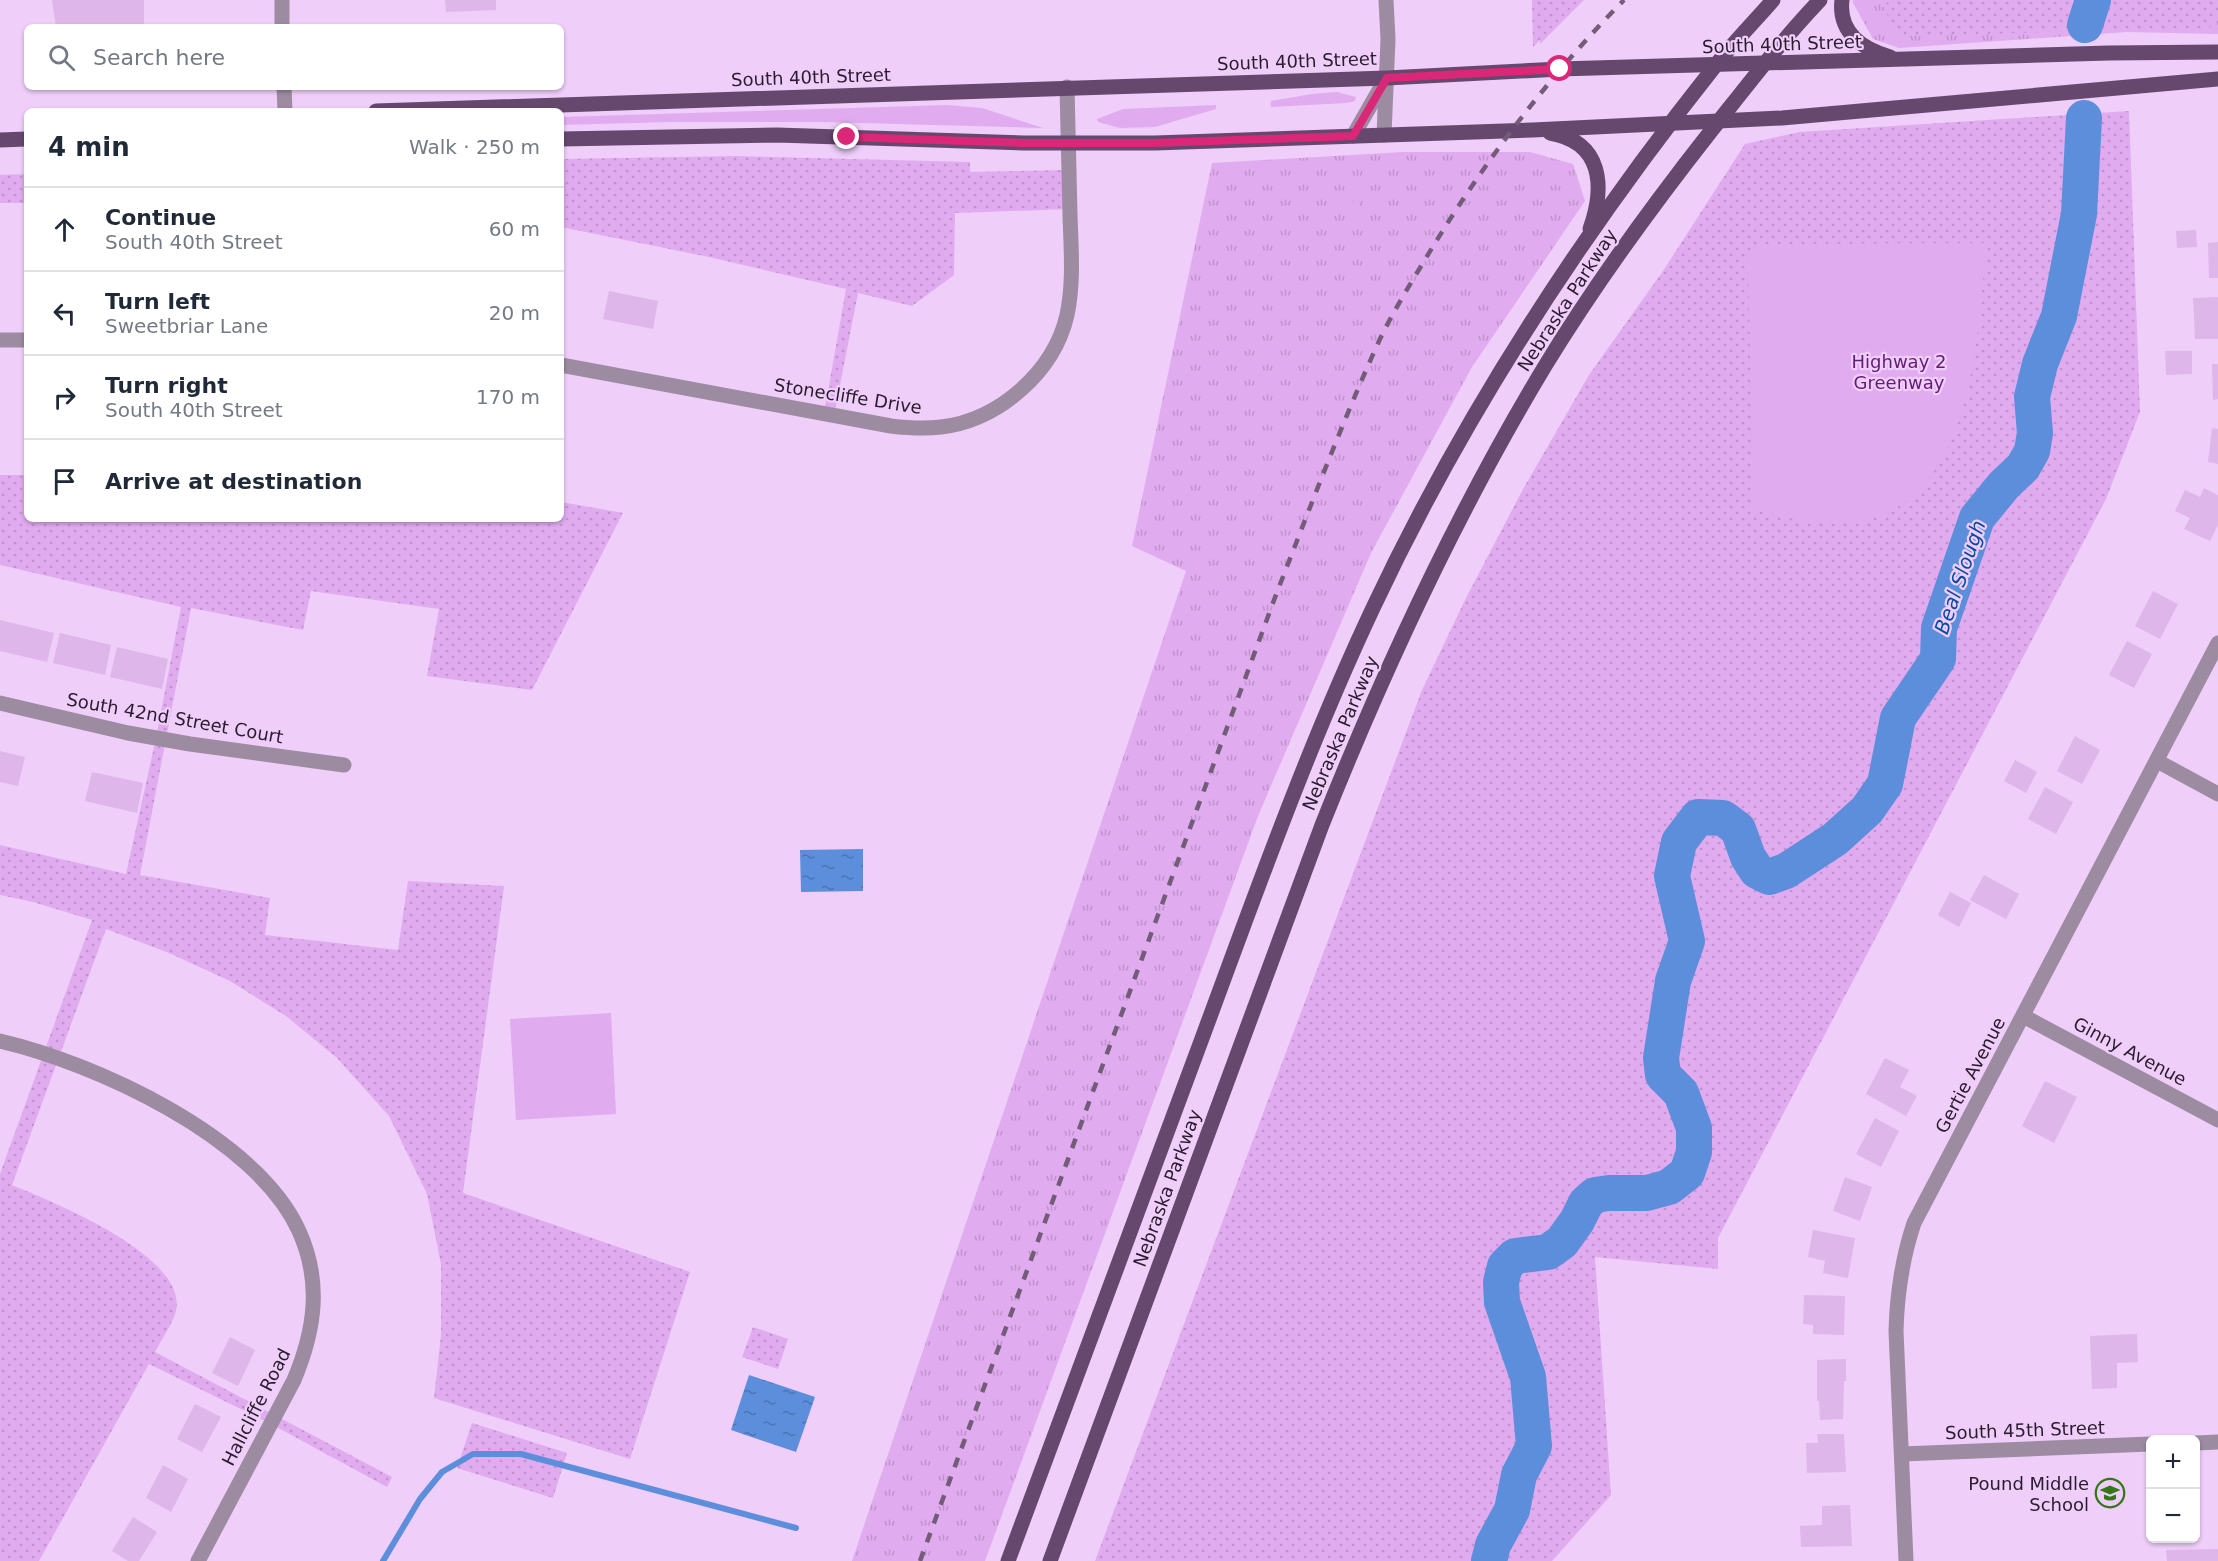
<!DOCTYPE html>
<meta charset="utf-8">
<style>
:root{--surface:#fff;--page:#f2f2f3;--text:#1f2937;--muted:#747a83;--line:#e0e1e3}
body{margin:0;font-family:"DejaVu Sans",sans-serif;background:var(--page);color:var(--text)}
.controls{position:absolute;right:18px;bottom:18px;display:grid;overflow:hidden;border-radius:9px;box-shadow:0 2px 4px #0004}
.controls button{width:54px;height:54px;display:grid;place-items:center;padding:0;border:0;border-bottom:2px solid var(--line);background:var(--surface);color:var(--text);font:30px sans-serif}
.stop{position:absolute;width:18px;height:18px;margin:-14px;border:4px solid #db2777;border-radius:50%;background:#fff}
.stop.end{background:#db2777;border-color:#fff;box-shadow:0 2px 6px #0008}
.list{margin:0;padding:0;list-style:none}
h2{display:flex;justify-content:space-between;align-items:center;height:78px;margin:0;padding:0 24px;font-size:26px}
h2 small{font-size:20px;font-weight:400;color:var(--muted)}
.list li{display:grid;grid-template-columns:39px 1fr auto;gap:18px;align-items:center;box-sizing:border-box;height:84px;padding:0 24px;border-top:2px solid var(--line)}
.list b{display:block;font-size:22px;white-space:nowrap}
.list p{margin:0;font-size:20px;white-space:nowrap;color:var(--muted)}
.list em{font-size:20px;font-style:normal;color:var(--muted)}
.icon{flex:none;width:33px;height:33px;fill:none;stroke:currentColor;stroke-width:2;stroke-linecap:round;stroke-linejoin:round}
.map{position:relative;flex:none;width:2218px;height:1561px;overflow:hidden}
.search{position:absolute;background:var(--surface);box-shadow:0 2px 4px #0004;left:24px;top:24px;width:540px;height:66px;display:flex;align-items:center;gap:15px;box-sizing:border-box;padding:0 21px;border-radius:9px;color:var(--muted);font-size:22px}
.panel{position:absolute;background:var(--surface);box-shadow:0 2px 4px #0004;left:24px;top:108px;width:540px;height:414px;border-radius:9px}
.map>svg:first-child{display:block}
.grass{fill:url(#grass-tufts)}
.park{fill:url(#park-dots)}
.garden{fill:#e0abef}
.water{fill:url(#water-ripples)}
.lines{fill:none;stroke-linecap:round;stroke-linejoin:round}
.stream{stroke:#5c8edb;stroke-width:6}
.river{stroke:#5c8edb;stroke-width:36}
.building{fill:#deb6ea}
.minor{stroke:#9c8ba1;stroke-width:15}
.major{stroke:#66486e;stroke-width:15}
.rail{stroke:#725c78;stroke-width:4.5;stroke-dasharray:10 10;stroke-linecap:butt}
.route{stroke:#db2777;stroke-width:8}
.labels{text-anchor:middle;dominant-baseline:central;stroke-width:4.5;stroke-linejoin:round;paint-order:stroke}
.street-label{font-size:18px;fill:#2b1b2f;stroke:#efcef9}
.park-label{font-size:18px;fill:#651a78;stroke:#efcef9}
.poi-label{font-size:18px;fill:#2b1b2f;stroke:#efcef9;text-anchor:end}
.water-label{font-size:20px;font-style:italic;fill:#074ba5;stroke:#efcef9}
</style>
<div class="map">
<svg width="2218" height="1561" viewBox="0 0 2218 1561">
<defs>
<pattern id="grass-tufts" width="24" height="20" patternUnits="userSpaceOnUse" patternTransform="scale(1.5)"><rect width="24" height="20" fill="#e0abef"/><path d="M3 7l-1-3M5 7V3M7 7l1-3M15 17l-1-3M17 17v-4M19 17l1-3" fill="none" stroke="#c093cd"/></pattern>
<pattern id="park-dots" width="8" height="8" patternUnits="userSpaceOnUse" patternTransform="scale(1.5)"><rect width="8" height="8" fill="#e0abef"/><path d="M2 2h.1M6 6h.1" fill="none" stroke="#c093cd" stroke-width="1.8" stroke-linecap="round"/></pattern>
<pattern id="water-ripples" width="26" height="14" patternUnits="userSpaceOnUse" patternTransform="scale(1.5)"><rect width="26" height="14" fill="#5c8edb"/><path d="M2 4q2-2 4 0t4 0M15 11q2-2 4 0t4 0" fill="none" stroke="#4c73b2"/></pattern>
</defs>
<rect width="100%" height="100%" fill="#efcef9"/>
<!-- grass -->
<g class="grass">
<polygon points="1539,0 1584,0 1540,44"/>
<polygon points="1854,0 2218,0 2218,34 2127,32 1899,48 1873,39 1852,1"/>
<polygon points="1403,152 1530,152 1573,164 1585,201 1472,367 1371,553 1258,816 985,1561 852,1561 1186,571 1132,546 1212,163"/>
</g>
<!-- park -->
<g class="park">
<polygon points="1532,0 1579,0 1533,47"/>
<polygon points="1890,0 2218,0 2218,12 2210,28 1898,36 1883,6"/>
<polygon points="2129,111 2140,412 2106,499 1718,1238 1718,1269 1595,1257 1611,1495 1552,1561 1095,1561 1422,690 1466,598 1522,491 1589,375 1663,271 1745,144 1800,132"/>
<polygon points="737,156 970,162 970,172 1069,170 1070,209 955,213 954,275 912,306 858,293 834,416 824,414 846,289 709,257 561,227 561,159"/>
<polygon points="27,174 27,203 0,203 0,175"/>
<path d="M0,475H27V519H561V502L623,513L532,690L427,676L439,609L311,591L303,630L191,608L140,875L270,898L265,935L398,950L408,881L504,886L463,1193L690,1272L630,1459L434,1398L441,1335V1264L427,1194L389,1116L337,1058L286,1016L230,981L169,953L106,929L12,1185C53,1202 188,1256 176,1311C173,1323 161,1340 155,1352L392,1477L387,1487L271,1424L149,1364L39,1561H0V1174L92,920L33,902L0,895V845L126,874L156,738L181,607L0,565Z"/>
<polygon points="753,1327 788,1339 778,1369 742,1357"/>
<polygon points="472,1423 567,1453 553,1498 457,1468"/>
</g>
<!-- garden -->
<g class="garden">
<polygon points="1337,92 1356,97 1355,101 1346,103 1271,107 1271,101 1312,94"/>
<polygon points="947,105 982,108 1043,128 823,122 671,122 561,125 561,117"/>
<polygon points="1216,105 1216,109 1155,127 1120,128 1098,122 1097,119 1123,109"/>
<path d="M1363,170L1367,171V174C1364,189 1356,229 1345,237L1344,231Z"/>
<path d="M1987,243C1977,329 1976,474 1883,515C1871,520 1855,522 1843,523C1813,526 1782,516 1753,509L1748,258L1763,244Z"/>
<polygon points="611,1013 616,1114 516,1120 510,1019"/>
</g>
<!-- water -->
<g class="water">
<polygon points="863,849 863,891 801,892 800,850"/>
<polygon points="749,1375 815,1397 796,1452 731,1430"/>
</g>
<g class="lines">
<!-- stream -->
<polyline class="stream" points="383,1561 420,1499 442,1472 473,1454 521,1454 796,1528"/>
<!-- river -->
<g class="river">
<polyline points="2085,25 2093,0"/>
<polyline points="1489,1561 1493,1545 1512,1510 1519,1475 1534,1446 1528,1377 1502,1302 1501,1282 1505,1266 1515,1256 1548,1252 1562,1242 1577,1221 1586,1203 1595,1195 1609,1193 1647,1193 1669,1187 1687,1173 1694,1152 1694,1128 1681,1093 1663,1075 1661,1058 1673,981 1687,941 1672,876 1679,842 1698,817 1723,818 1738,829 1748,857 1757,871 1769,877 1786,871 1835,839 1867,810 1885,784 1898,718 1938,659 1939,628 1977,518 2004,485 2023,467 2032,451 2035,433 2032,397 2040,364 2059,316 2079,214 2084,118"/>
</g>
</g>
<!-- building -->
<g class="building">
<polygon points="52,0 144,0 144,27 56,27"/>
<polygon points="445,0 496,0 496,10 446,12"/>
<polygon points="2196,230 2197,247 2177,248 2176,231"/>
<polygon points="2218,242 2218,278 2209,278 2208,243"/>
<polygon points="609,291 658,301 653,329 603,319"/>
<polygon points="2218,297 2218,339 2195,339 2193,298"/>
<polygon points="2165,351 2192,351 2192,374 2166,375"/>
<polygon points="2212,364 2218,364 2218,399 2213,400"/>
<polygon points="2212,428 2218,429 2218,464 2208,462"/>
<polygon points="2204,488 2218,495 2218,525 2210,541 2184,529 2190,518 2175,511 2185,490 2200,497"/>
<polygon points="2153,591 2178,604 2160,639 2135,626"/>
<polygon points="0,620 54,633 47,662 0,651"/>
<polygon points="60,633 111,645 105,675 53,663"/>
<polygon points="2127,641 2152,654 2134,688 2109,675"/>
<polygon points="117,647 168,659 162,689 110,677"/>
<polygon points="2075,736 2100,750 2082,784 2057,771"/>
<polygon points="0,751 25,757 18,786 0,782"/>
<polygon points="2015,760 2037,772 2026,793 2004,781"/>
<polygon points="92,772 143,783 137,813 85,801"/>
<polygon points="2045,787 2073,802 2056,834 2028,819"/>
<polygon points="1984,875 2019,894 2006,919 1970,900"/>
<polygon points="1950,892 1971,903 1959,927 1938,915"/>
<polygon points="1885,1058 1909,1070 1900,1087 1917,1096 1906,1116 1866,1094"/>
<polygon points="2045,1081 2077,1097 2054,1143 2022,1126"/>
<polygon points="1875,1118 1899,1131 1881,1167 1856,1154"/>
<polygon points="1845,1177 1872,1187 1860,1221 1833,1211"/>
<polygon points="1813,1230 1855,1238 1848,1278 1823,1273 1825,1261 1808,1257"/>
<polygon points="1804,1295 1845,1296 1844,1335 1813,1334 1813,1325 1803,1324"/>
<polygon points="2137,1334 2138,1362 2117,1363 2117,1388 2092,1389 2090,1336"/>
<polygon points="230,1337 255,1350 238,1386 212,1373"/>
<polygon points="1846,1359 1846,1381 1844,1381 1843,1419 1820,1420 1819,1401 1817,1401 1817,1360"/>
<polygon points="195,1404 221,1417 202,1452 177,1439"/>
<polygon points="1817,1434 1844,1434 1846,1472 1807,1473 1806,1443 1818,1443"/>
<polygon points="163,1465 188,1479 171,1512 146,1498"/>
<polygon points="1850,1505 1852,1546 1801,1547 1800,1526 1822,1525 1822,1506"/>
<polygon points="133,1517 157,1532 139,1561 128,1561 112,1551"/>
<polygon points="2218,1549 2218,1561 2167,1561 2166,1550"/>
</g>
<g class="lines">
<!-- minor -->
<g class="minor">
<polyline points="282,0 282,27"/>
<polyline points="284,87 285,111"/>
<polyline points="1384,135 1388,39 1386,0"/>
<polyline points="1353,136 1385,80"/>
<polyline points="0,340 27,340"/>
<path d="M561,365L891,426C908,428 925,429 941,427C999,420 1054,372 1067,315C1074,282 1071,248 1070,215C1069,172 1068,130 1067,87"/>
<polyline points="0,703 128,733 190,744 344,765"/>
<polyline points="2157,761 2218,794"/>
<polyline points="2023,1016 2218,1120"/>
<path d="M0,1041C95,1063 257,1137 299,1231C322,1282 315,1330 294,1380L198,1561"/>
<polyline points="2196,1443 2218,1442"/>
<polyline points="1902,1454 2150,1444"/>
<path d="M1906,1561L1896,1331C1897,1293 1902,1259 1914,1223L2218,643"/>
</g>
<!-- major -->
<g class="major">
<path d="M1842,0C1838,32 1862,49 1890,57"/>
<polyline points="376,111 1387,78 1560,69 2109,53 2218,52"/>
<path d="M1550,133C1603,142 1605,187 1590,229"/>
<polyline points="561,139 777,135 1024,143 1155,143 1533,130 1782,118 2218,79"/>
<polyline points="0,140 27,139"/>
<path d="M1008,1561C1073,1385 1138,1209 1204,1033C1257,890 1308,746 1373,608C1463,416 1583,232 1715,66C1733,43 1754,22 1773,0"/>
<path d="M1050,1561L1322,825C1385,667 1457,512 1545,366C1595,284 1652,206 1711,131C1746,87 1781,41 1820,0"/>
</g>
<!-- rail -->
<path class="rail" d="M920,1561L1277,592C1310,508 1342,422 1380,339C1395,308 1414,278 1432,248C1487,158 1550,75 1624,0"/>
</g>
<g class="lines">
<!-- route -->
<polyline class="route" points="847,137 1024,143 1155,143 1353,136 1387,78 1560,69"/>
</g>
<!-- icons -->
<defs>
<g id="school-ring" transform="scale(1.5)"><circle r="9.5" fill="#efcef9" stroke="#337717" stroke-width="1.5"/><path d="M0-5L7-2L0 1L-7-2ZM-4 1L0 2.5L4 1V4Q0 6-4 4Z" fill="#337717"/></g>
</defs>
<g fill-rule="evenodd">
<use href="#school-ring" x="2110" y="1493"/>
</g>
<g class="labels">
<!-- street labels -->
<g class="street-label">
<text transform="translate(1782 44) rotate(-2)">South 40th Street</text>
<text transform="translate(1297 61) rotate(-2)">South 40th Street</text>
<text transform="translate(811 77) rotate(-2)">South 40th Street</text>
<text transform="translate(1567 300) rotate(-57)">Nebraska Parkway</text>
<text transform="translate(848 396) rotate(9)">Stonecliffe Drive</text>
<text transform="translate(175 718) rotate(10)">South 42nd Street Court</text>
<text transform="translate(1340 733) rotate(-67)">Nebraska Parkway</text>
<text transform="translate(2130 1051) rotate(28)">Ginny Avenue</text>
<text transform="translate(1970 1075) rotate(-62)">Gertie Avenue</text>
<text transform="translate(1167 1188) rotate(-70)">Nebraska Parkway</text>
<text transform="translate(256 1407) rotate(-63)">Hallcliffe Road</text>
<text transform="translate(2025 1430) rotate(-2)">South 45th Street</text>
</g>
<!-- park labels -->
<g class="park-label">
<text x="1899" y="361">Highway 2<tspan x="1899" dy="21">Greenway</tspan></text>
</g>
<!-- poi labels -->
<g class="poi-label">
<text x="2089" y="1483">Pound Middle<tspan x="2089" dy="21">School</tspan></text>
</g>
<!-- water labels -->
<g class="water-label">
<text transform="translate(1960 577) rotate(-71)">Beal Slough</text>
</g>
</g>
</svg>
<div class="controls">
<button>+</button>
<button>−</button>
</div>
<div class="stop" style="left:1560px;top:69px"></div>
<div class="stop end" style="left:847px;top:137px"></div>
<div class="search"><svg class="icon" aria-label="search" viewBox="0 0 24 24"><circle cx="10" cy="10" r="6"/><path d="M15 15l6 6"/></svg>Search here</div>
<section class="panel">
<h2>4 min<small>Walk · 250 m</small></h2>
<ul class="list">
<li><svg class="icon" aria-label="ahead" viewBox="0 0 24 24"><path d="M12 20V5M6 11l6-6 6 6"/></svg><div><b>Continue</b><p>South 40th Street</p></div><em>60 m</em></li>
<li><svg class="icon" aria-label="left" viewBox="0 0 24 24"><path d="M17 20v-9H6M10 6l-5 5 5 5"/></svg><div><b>Turn left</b><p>Sweetbriar Lane</p></div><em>20 m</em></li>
<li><svg class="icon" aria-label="right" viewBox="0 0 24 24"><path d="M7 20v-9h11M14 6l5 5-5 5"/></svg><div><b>Turn right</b><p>South 40th Street</p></div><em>170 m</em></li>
<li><svg class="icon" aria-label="arrive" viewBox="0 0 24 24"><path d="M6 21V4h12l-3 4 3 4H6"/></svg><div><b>Arrive at destination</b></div></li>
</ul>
</section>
</div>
